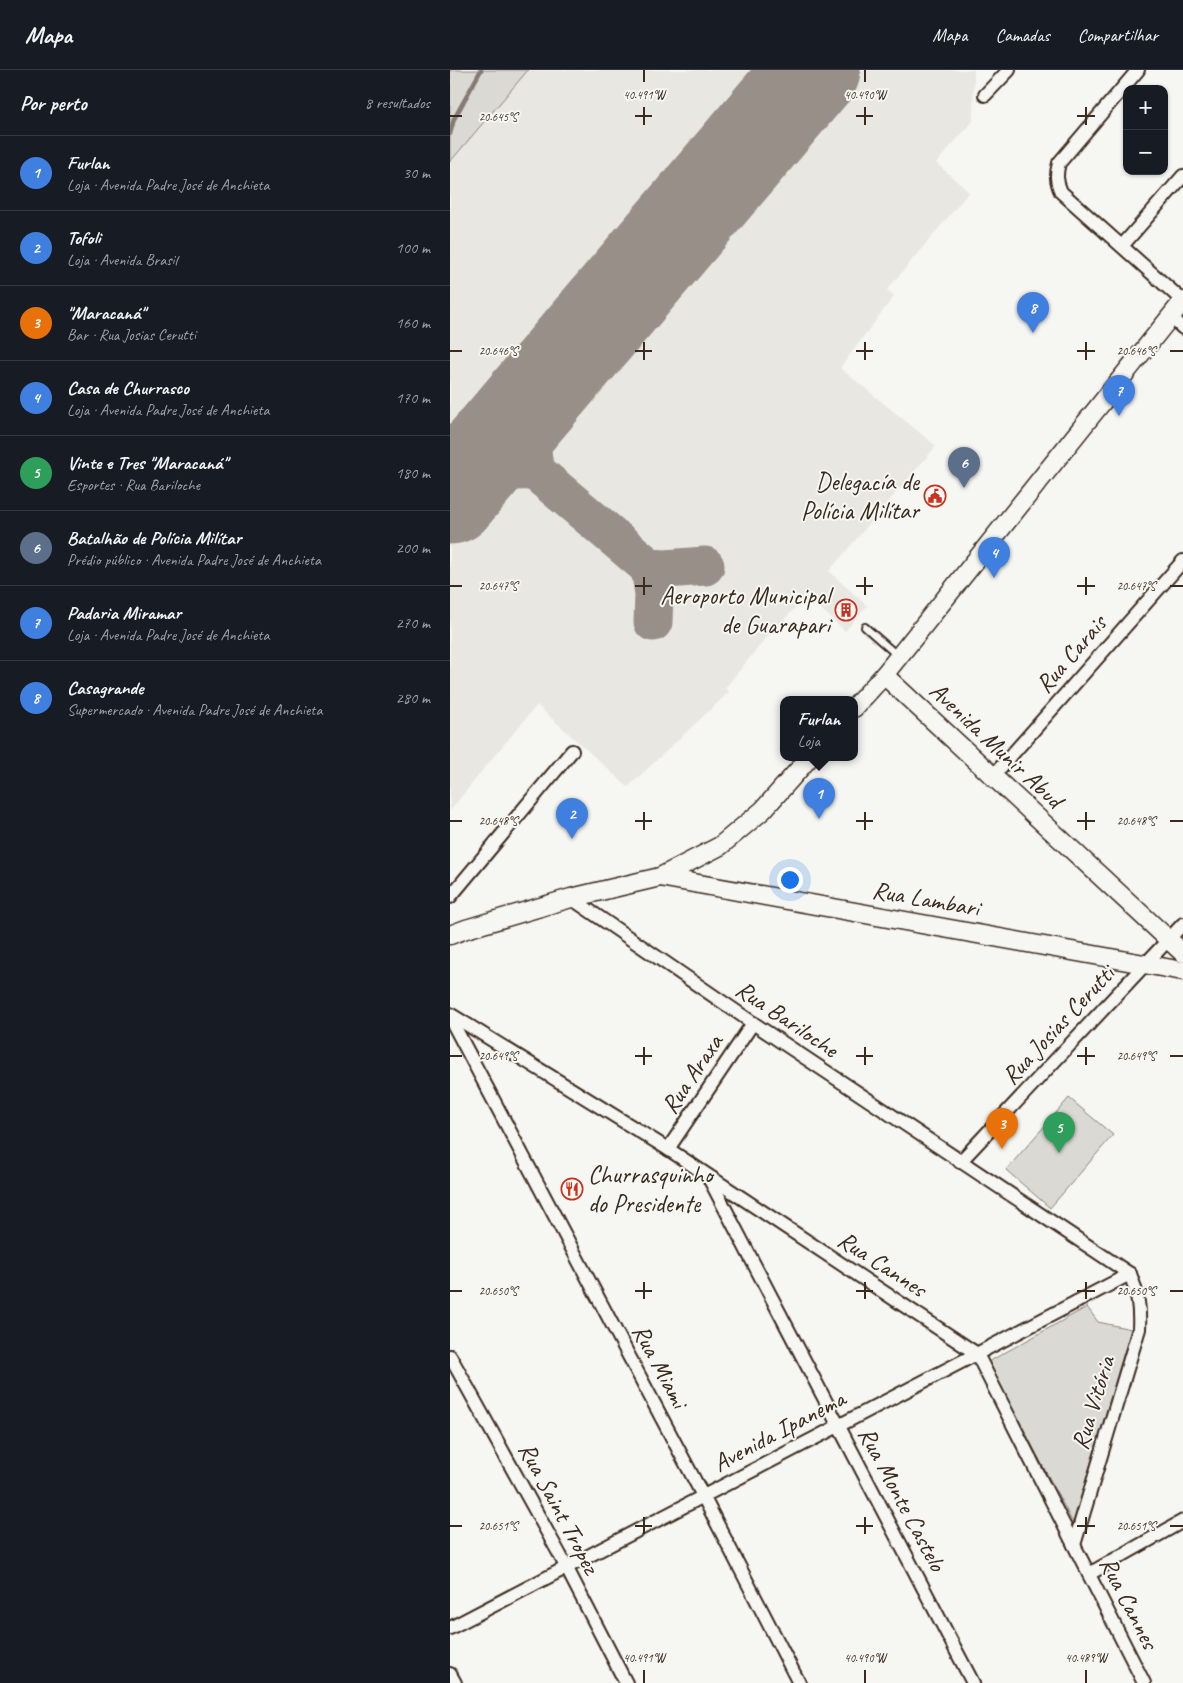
<!DOCTYPE html>
<html lang="pt">
<meta charset="utf-8">
<style>
:root{--surface:#171b24;--page:#20242c;--text:#f1f3f6;--muted:#9ea1a6;--line:#363941;--accent:#c8321e}
body{margin:0;font-family:Caveat,sans-serif;background:var(--page);color:var(--text)}
.controls{position:absolute;right:15px;top:15px;display:grid;overflow:hidden;border-radius:10px;box-shadow:0 1px 4px #0004}
.controls button{width:45px;height:45px;display:grid;place-items:center;padding:0;border:0;border-bottom:1px solid var(--line);background:var(--surface);color:var(--text);font:25px sans-serif}
.you{position:absolute;left:339px;top:809px;width:18px;height:18px;margin:-12px;border:4px solid #fff;border-radius:50%;background:#1a73e8;box-shadow:0 0 0 8px #1a73e833}
.badge{display:grid;place-items:center;width:32px;height:32px;border-radius:50%;background:var(--accent);color:#fff;font-size:16px;font-weight:700}
.pin{position:absolute;translate:-50% -41px;filter:drop-shadow(0 1px 2px #0008)}
.pin::after{content:'';position:absolute;top:26px;width:18px;height:15px;background:inherit;clip-path:polygon(0 0,100% 0,50% 100%)}
.popup{position:absolute;left:330px;top:626px;width:78px;height:65px;box-sizing:border-box;display:grid;place-content:center;border-radius:10px;background:var(--surface);filter:drop-shadow(0 1px 4px #0005);font-size:16px;white-space:nowrap;color:var(--muted)}
.popup b{font-size:19px;color:var(--text)}
.popup::after{content:'';position:absolute;left:50%;top:100%;margin-left:-10px;border:10px solid transparent;border-top-color:var(--surface)}
.list{margin:0;padding:0;list-style:none}
h2{display:flex;justify-content:space-between;align-items:center;height:65px;margin:0;padding:0 20px;font-size:21px}
h2 small{font-size:16px;font-weight:400;color:var(--muted)}
.list li{display:grid;grid-template-columns:32px 1fr auto;gap:15px;align-items:center;box-sizing:border-box;height:75px;padding:0 20px;border-top:1px solid var(--line)}
.list b{display:block;font-size:19px;white-space:nowrap}
.list p{margin:0;font-size:16px;white-space:nowrap;color:var(--muted)}
.list em{font-size:16px;font-style:normal;color:var(--muted)}
.map{position:relative;flex:none;width:733px;height:1613px;overflow:hidden}
header{display:flex;align-items:center;gap:30px;box-sizing:border-box;height:70px;padding:0 25px;background:var(--surface);border-bottom:1px solid var(--line)}
header strong{font-size:24px}
nav{display:flex;gap:28px;margin-inline-start:auto;font-size:18px}
main{display:flex}
aside{flex:1;background:var(--surface)}
.map>svg:first-child{display:block}
.built{fill:#e8e7e2}
.green{fill:#dad9d3;stroke:#8a8278}
.lines{fill:none;stroke-linecap:round;stroke-linejoin:round}
.stream{stroke:#857a71;stroke-width:4.5}
.taxiway{stroke:#989088;stroke-width:39}
.runway{stroke:#989088;stroke-width:95}
.lane-casing{stroke:#3b2a1e;stroke-width:10}
.street-casing{stroke:#3b2a1e;stroke-width:16}
.secondary-casing{stroke:#3b2a1e;stroke-width:21}
.lane{stroke:#f6f6f2;stroke-width:6}
.street{stroke:#f6f6f2;stroke-width:12}
.secondary{stroke:#f6f6f2;stroke-width:18}
.ticks{fill:none;stroke:#3b2a1e;stroke-width:2}
.labels{text-anchor:middle;dominant-baseline:central;stroke-width:4;stroke-linejoin:round;paint-order:stroke}
.poi-label{font-size:25px;fill:#3b2a1e;stroke:#f6f6f2;text-anchor:end}
.street-label{font-size:25px;fill:#3b2a1e;stroke:#f6f6f2}
.ticks-label{font-size:12px;text-anchor:middle;fill:#3b2a1e;stroke:#f6f6f2;stroke-width:4;stroke-linejoin:round;paint-order:stroke}
</style>
<header>
<strong>Mapa</strong>
<nav><a>Mapa</a><a>Camadas</a><a>Compartilhar</a></nav>
</header>
<main>
<aside>
<h2>Por perto<small>8 resultados</small></h2>
<ul class="list">
<li><span class="badge" style="background:#3f7fe0">1</span><div><b>Furlan</b><p>Loja · Avenida Padre José de Anchieta</p></div><em>30 m</em></li>
<li><span class="badge" style="background:#3f7fe0">2</span><div><b>Tofoli</b><p>Loja · Avenida Brasil</p></div><em>100 m</em></li>
<li><span class="badge" style="background:#e8710a">3</span><div><b>&quot;Maracaná&quot;</b><p>Bar · Rua Josias Cerutti</p></div><em>160 m</em></li>
<li><span class="badge" style="background:#3f7fe0">4</span><div><b>Casa de Churrasco</b><p>Loja · Avenida Padre José de Anchieta</p></div><em>170 m</em></li>
<li><span class="badge" style="background:#2e9e5b">5</span><div><b>Vinte e Tres &quot;Maracaná&quot;</b><p>Esportes · Rua Bariloche</p></div><em>180 m</em></li>
<li><span class="badge" style="background:#5c6f8a">6</span><div><b>Batalhão de Polícia Milítar</b><p>Prédio público · Avenida Padre José de Anchieta</p></div><em>200 m</em></li>
<li><span class="badge" style="background:#3f7fe0">7</span><div><b>Padaria Miramar</b><p>Loja · Avenida Padre José de Anchieta</p></div><em>270 m</em></li>
<li><span class="badge" style="background:#3f7fe0">8</span><div><b>Casagrande</b><p>Supermercado · Avenida Padre José de Anchieta</p></div><em>280 m</em></li>
</ul>
</aside>
<div class="map">
<svg width="733" height="1613" viewBox="0 0 733 1613">
<rect width="100%" height="100%" fill="#f6f6f2"/>
<filter id="ink" filterUnits="userSpaceOnUse"><feTurbulence type="fractalNoise" baseFrequency=".02" numOctaves="2"/><feDisplacementMap in="SourceGraphic" scale="10" xChannelSelector="R" yChannelSelector="G"/><feConvolveMatrix kernelMatrix="1 2 1 2 8 2 1 2 1" color-interpolation-filters="sRGB"/></filter>
<g filter="url(#ink)">
<!-- built -->
<polygon class="built" points="78,0 524,0 523,51 486,93 519,122 437,220 444,226 390,298 486,376 379,501 417,536 395,561 357,526 316,568 275,618 279,622 178,717 87,635 35,697 0,741 0,93"/>
<!-- green -->
<g class="green">
<polygon points="0,0 78,0 0,92"/>
<polygon points="619,1028 663,1065 600,1138 556,1100"/>
<polygon points="637,1237 648,1252 681,1259 623,1453 538,1292"/>
</g>
<g class="lines">
<!-- stream -->
<polyline class="stream" points="0,64 4,49 31,0"/>
<!-- taxiway -->
<g class="taxiway">
<path d="M101,308C80,345 77,359 85,401L200,498L215,499L255,496"/>
<path d="M0,428C30,405 47,399 85,401"/>
<polyline points="200,498 204,524 203,552"/>
</g>
<!-- runway -->
<polyline class="runway" points="0,427 363,0"/>
<!-- lane casing -->
<g class="lane-casing">
<polyline id="lane" points="415,557 448,586"/>
</g>
<!-- street casing -->
<g class="street-casing">
<g id="street">
<path d="M688,0L609,93C606,104 606,111 611,122L733,231"/>
<polyline points="535,25 559,0"/>
<polyline points="672,176 733,106"/>
<polyline points="720,246 733,258"/>
<polyline points="543,706 733,491"/>
<polyline points="0,827 122,681"/>
<polyline points="121,828 303,953 680,1204"/>
<polyline points="0,944 218,1079 527,1284 694,1613"/>
<polyline points="0,948 253,1426 349,1613"/>
<polyline points="218,1079 303,953"/>
<polyline points="510,1092 733,854"/>
<polyline points="259,1108 523,1613"/>
<polyline points="0,1286 110,1485 176,1613"/>
<path d="M624,1475L689,1259C690,1237 688,1224 680,1204"/>
<polyline points="639,1504 733,1451"/>
<polyline points="0,1558 680,1204"/>
<polyline points="0,1604 5,1613"/>
</g>
</g>
<!-- secondary casing -->
<g class="secondary-casing">
<g id="secondary">
<polyline points="434,605 733,883"/>
<polyline points="404,638 434,605 733,231"/>
<polyline points="210,807 733,901"/>
<polyline points="0,865 16,859 121,828 210,807 270,776 313,740 359,688"/>
</g>
</g>
<!-- lane -->
<use href="#lane" class="lane"/>
<!-- street -->
<use href="#street" class="street"/>
<!-- secondary -->
<use href="#secondary" class="secondary"/>
</g>
</g>
<!-- ticks -->
<path class="ticks" d="M194,0V12M415,0V12M194,37V55M415,37V55M636,37V55M0,46H12M185,46H202M406,46H423M627,46H645M194,272V290M415,272V290M636,272V290M0,281H12M185,281H202M406,281H423M627,281H645M720,281H733M194,507V525M415,507V525M636,507V525M0,516H12M185,516H202M406,516H423M627,516H645M720,516H733M194,742V760M415,742V760M636,742V760M0,751H12M185,751H202M406,751H423M627,751H645M720,751H733M194,977V995M415,977V995M636,977V995M0,986H12M185,986H202M406,986H423M627,986H645M720,986H733M194,1212V1229M415,1212V1229M636,1212V1229M0,1221H12M185,1221H202M406,1221H423M627,1221H645M720,1221H733M194,1447V1464M415,1447V1464M636,1447V1464M0,1456H12M185,1456H202M406,1456H423M627,1456H645M720,1456H733M194,1600V1613M415,1600V1613M636,1600V1613"/>
<!-- icons -->
<defs>
<g id="civic-ring" transform="scale(1.125)"><circle r="9.5" fill="#f6f6f2" stroke="#c8321e" stroke-width="1.5"/><path d="M-.6-6.5H3V-4.5H.6V-3L4-1V1h2V6H-6V1h2V-1L-.6-3ZM-1.2 2.5V6h2.4V2.5Z" fill="#c8321e"/></g>
<g id="building-ring" transform="scale(1.125)"><circle r="9.5" fill="#f6f6f2" stroke="#c8321e" stroke-width="1.5"/><path d="M-4-6H4V6H1V3H-1V6H-4ZM-2.5-4.3h1.7v1.8h-1.7ZM.8-4.3h1.7v1.8H.8ZM-2.5-1h1.7V.8h-1.7ZM.8-1h1.7V.8H.8Z" fill="#c8321e"/></g>
<g id="restaurant-ring" transform="scale(1.125)"><circle r="9.5" fill="#f6f6f2" stroke="#c8321e" stroke-width="1.5"/><path d="M-5-6h1v4h1v-4h1v4h1v-4h1v5L-1.5 .5V6h-2V.5L-5-1ZM5-6V6H3V1.5H1.5Q1.5-4 5-6Z" fill="#c8321e"/></g>
</defs>
<g fill-rule="evenodd">
<use href="#civic-ring" x="485" y="426"/>
<use href="#building-ring" x="396" y="540"/>
<use href="#restaurant-ring" x="122" y="1119"/>
</g>
<g class="labels">
<!-- poi labels -->
<g class="poi-label">
<text x="469" y="412">Delegacía de<tspan x="469" dy="29">Polícia Milítar</tspan></text>
<text x="380" y="526">Aeroporto Municipal<tspan x="380" dy="29">de Guarapari</tspan></text>
<text x="138" y="1105" text-anchor="start">Churrasquinho<tspan x="138" dy="29">do Presidente</tspan></text>
</g>
<!-- street labels -->
<g class="street-label">
<text transform="translate(621 584) rotate(-49)">Rua Carais</text>
<text transform="translate(546 675) rotate(43)">Avenida Munir Abud</text>
<text transform="translate(476 829) rotate(10)">Rua Lambari</text>
<text transform="translate(337 949) rotate(34)">Rua Bariloche</text>
<text transform="translate(608 955) rotate(-47)">Rua Josias Cerutti</text>
<text transform="translate(242 1004) rotate(-56)">Rua Araxa</text>
<text transform="translate(432 1194) rotate(33)">Rua Cannes</text>
<text transform="translate(210 1296) rotate(62)">Rua Miami</text>
<text transform="translate(643 1333) rotate(-73)">Rua Vitória</text>
<text transform="translate(329 1361) rotate(-28)">Avenida Ipanema</text>
<text transform="translate(452 1429) rotate(62)">Rua Monte Castelo</text>
<text transform="translate(109 1438) rotate(62)">Rua Saint Tropez</text>
<text transform="translate(679 1533) rotate(63)">Rua Cannes</text>
</g>
</g>
<g class="ticks-label">
<text x="194" y="29">40.491°W</text>
<text x="415" y="29">40.490°W</text>
<text x="48" y="51">20.645°S</text>
<text x="48" y="285">20.646°S</text>
<text x="686" y="285">20.646°S</text>
<text x="48" y="520">20.647°S</text>
<text x="686" y="520">20.647°S</text>
<text x="48" y="755">20.648°S</text>
<text x="686" y="755">20.648°S</text>
<text x="48" y="990">20.649°S</text>
<text x="686" y="990">20.649°S</text>
<text x="48" y="1225">20.650°S</text>
<text x="686" y="1225">20.650°S</text>
<text x="48" y="1460">20.651°S</text>
<text x="686" y="1460">20.651°S</text>
<text x="194" y="1592">40.491°W</text>
<text x="415" y="1592">40.490°W</text>
<text x="636" y="1592">40.489°W</text>
</g>
</svg>
<div class="controls">
<button>+</button>
<button>−</button>
</div>
<div class="you"></div>
<div class="pin badge" style="left:369px;top:749px;background:#3f7fe0">1</div>
<div class="popup"><b>Furlan</b>Loja</div>
<div class="pin badge" style="left:122px;top:769px;background:#3f7fe0">2</div>
<div class="pin badge" style="left:552px;top:1079px;background:#e8710a">3</div>
<div class="pin badge" style="left:544px;top:508px;background:#3f7fe0">4</div>
<div class="pin badge" style="left:609px;top:1083px;background:#2e9e5b">5</div>
<div class="pin badge" style="left:514px;top:418px;background:#5c6f8a">6</div>
<div class="pin badge" style="left:669px;top:346px;background:#3f7fe0">7</div>
<div class="pin badge" style="left:583px;top:263px;background:#3f7fe0">8</div>
</div>
</main>
